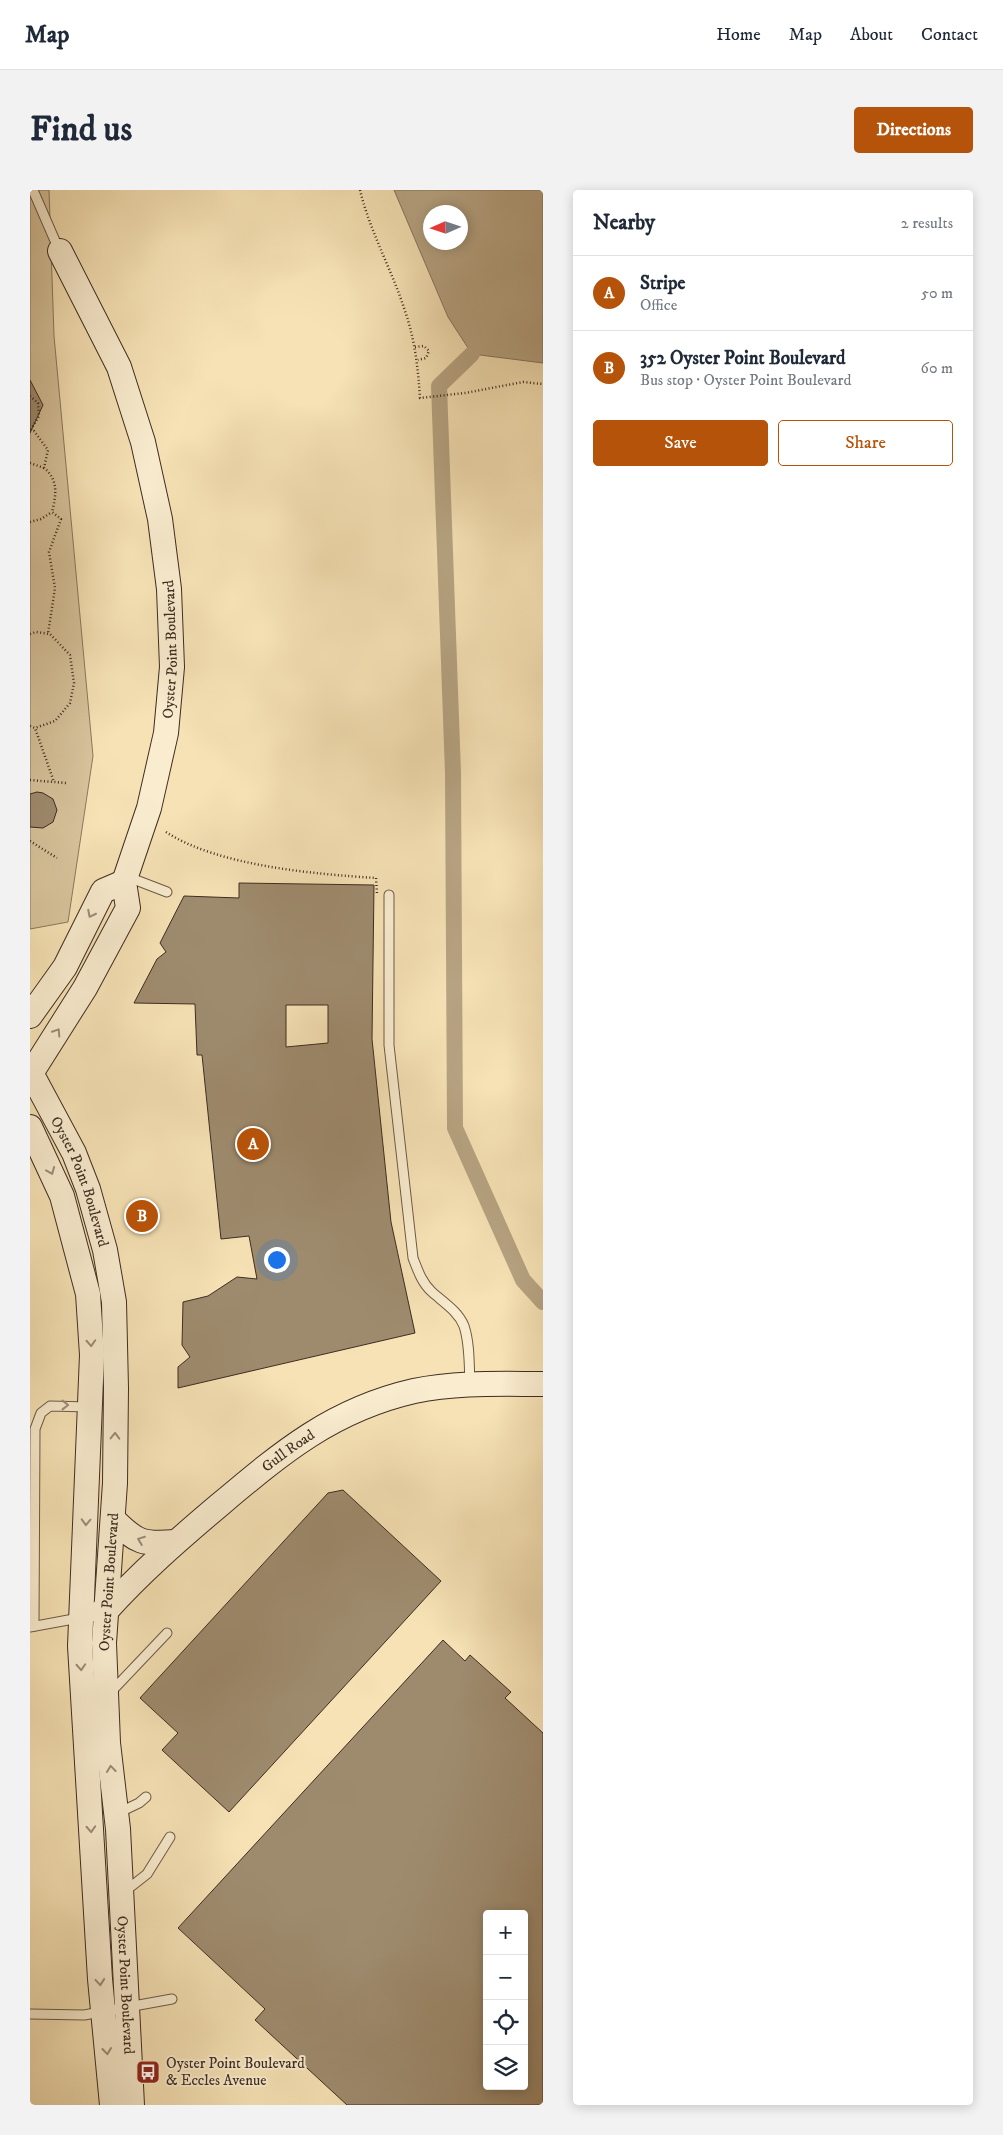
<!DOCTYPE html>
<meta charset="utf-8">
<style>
:root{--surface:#fff;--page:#f2f2f3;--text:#1f2937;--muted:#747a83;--line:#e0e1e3;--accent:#b45309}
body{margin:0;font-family:"IM FELL DW Pica",serif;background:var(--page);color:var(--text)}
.controls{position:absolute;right:15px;bottom:15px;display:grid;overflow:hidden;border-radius:5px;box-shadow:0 2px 12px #0003}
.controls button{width:45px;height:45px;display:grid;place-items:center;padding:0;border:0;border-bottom:1px solid var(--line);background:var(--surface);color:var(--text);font:25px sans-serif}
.compass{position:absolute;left:393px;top:15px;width:45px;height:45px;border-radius:50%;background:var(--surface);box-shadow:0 2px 12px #0003;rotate:267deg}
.you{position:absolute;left:246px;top:1069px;width:18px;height:18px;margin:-12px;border:4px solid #fff;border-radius:50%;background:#1a73e8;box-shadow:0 0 0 8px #1a73e833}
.badge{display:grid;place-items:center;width:32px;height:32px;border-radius:50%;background:var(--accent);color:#fff;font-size:16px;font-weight:700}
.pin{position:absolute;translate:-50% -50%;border:2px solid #fff;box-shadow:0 1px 5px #0006}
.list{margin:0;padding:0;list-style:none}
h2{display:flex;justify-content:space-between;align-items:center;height:65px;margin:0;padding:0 20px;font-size:21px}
h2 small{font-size:16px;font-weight:400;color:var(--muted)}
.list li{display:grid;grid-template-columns:32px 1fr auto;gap:15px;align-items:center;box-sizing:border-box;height:75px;padding:0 20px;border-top:1px solid var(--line)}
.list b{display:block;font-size:19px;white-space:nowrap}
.list p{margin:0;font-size:16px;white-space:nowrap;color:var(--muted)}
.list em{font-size:16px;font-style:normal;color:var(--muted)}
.actions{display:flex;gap:10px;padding:15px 20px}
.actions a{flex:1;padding:11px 0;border:1px solid var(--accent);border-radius:5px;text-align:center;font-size:18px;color:var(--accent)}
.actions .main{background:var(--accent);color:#fff}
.icon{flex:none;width:28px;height:28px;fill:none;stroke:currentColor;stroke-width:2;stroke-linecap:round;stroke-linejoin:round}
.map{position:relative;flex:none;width:513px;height:1915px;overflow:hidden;border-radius:5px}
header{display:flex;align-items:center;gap:30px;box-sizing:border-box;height:70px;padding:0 25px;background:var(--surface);border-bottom:1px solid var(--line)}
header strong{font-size:24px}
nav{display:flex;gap:28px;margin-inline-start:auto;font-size:18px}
.intro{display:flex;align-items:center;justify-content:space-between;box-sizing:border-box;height:120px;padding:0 30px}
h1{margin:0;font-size:35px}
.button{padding:12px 22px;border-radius:5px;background:var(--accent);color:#fff;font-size:18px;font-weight:700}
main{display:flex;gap:30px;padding:0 30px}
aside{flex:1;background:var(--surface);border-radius:5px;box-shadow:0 2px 12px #0003}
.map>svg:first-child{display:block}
.green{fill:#d7c39c;stroke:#8a785e}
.water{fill:#b7a483;stroke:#87745c;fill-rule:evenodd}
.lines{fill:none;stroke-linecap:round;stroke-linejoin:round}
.canal{stroke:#b7a483;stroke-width:16}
.building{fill:#9e8b6e;stroke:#3e2c21;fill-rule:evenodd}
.lane-casing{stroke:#6c5a46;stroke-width:11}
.secondary-casing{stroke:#3e2c21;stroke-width:26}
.path{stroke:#3e2c21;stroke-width:2.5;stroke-dasharray:1 2.5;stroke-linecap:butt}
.lane{stroke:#f9eccf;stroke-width:9}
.secondary{stroke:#f9eccf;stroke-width:24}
.oneway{stroke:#9c8c78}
.labels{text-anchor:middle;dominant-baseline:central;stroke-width:4;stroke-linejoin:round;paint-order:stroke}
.street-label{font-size:15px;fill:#3e2c21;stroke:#f9eccf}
.poi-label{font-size:15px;fill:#3e2c21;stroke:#f9eccf;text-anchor:start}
</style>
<header>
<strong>Map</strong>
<nav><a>Home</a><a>Map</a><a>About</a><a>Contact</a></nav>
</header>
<div class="intro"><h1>Find us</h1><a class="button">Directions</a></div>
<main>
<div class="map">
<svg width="513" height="1915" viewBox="0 0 513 1915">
<rect width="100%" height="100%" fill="#f6e2b5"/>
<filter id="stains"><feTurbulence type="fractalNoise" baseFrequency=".004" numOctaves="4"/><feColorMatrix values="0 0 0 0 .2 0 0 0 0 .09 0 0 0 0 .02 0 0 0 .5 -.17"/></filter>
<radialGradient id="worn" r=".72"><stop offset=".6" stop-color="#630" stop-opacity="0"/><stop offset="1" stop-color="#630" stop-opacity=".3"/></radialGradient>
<!-- green -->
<polygon class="green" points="0,0 19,0 24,146 63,566 38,732 0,739"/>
<!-- water -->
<path class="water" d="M364,0H513V173L442,164L418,127ZM400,22H430V52H400Z"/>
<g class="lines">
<!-- canal -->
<polyline class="canal" points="442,164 409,196 423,583 425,938 493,1090 513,1112"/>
</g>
<!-- building -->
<g class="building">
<polygon points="0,190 13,215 0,243"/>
<polygon points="7,602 13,603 23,609 27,620 23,632 13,638 0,637 0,604"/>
<path d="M209,693L344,695L342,849L361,1032L385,1143L148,1198V1177L160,1167L152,1155L153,1112L178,1106L207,1087L227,1089L219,1046L191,1049L172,865H167L165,814L104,813L127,769L136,762L130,753L154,706L209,708ZM256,815H298V853L256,857Z"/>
<polygon points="313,1300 411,1391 199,1622 132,1560 148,1543 110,1508 298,1303"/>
<path d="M413,1450L435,1471L440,1465L481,1502L475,1508L513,1543V1915H317L225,1830L235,1819L148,1738ZM457,1724H494V1896H457Z"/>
</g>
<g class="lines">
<!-- lane casing -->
<g class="lane-casing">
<g id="lane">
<polyline points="3,0 29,60"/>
<polyline points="98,687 137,702"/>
<path d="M359,705V855L383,1068C388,1081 392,1093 402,1102C413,1112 428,1121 434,1136C440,1154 439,1175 440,1194"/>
<polyline points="4,1436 5,1239 11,1223 20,1216 59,1217"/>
<polyline points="0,1437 49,1428"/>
<polyline points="80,1503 137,1443"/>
<polyline points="88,1623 109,1613 116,1607"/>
<polyline points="94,1702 117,1684 140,1647"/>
<polyline points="0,1824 54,1825 142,1809"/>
</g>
</g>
<!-- secondary casing -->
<g class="secondary-casing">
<g id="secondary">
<polyline points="0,826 35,777 73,701 94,692"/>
<path id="s1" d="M0,881L44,963L58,999L75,1060L84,1112L86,1198L85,1293L74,1453L78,1553L88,1639L102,1915"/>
<path id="s2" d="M0,885L55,798L98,718L94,692L119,618L136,543L142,477L139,399L130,329L113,252L89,177L30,61"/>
<polyline points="0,937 32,1006 58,1104 62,1165 50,1456 70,1789 82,1915"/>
<path d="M84,1330C106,1352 113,1355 145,1352"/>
<path id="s3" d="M71,1422L76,1421C110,1383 148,1350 187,1317C250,1264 301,1220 384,1201C427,1192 470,1194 513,1194"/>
</g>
</g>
<!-- path -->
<g class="path">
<path d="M330,0C340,42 362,80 375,121C385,150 388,178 390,208L435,203L493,192L513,194"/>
<polyline points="385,157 394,156 399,161 396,168 388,170"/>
<polyline points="0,206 8,213 9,226 0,241"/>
<path d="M0,241H4L18,260L14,278C29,290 26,306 22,322L31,329L19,362L25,398L18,444"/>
<polyline points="0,273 14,278"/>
<polyline points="0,332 11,329 22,322"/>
<polyline points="0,444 6,442 20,444 40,465 44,493 40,513 25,531 5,538"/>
<polyline points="0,536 5,538 24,592"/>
<polyline points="0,590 36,593"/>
<path d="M136,642C188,676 284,684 346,688L347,704"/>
<polyline points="0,651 27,668"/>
</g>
<!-- lane -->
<use href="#lane" class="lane"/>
<!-- secondary -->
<use href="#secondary" class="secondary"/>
</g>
<!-- one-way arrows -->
<defs><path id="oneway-chevron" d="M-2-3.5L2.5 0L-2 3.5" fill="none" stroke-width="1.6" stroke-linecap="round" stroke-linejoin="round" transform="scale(1.25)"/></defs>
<g class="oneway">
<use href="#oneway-chevron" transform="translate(61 724) rotate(117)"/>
<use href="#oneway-chevron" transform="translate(27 842) rotate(-57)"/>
<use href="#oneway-chevron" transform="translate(21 981) rotate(68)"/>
<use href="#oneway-chevron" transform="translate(61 1153) rotate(87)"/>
<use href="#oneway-chevron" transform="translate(35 1215)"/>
<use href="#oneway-chevron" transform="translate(85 1246) rotate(-89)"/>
<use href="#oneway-chevron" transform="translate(56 1332) rotate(92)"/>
<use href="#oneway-chevron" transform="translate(111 1350) rotate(-159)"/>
<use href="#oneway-chevron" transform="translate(51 1477) rotate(87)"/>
<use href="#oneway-chevron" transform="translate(81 1579) rotate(-96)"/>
<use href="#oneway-chevron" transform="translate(61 1639) rotate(87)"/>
<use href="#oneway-chevron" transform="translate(70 1792) rotate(85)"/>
<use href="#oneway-chevron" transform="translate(77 1861) rotate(84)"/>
</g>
<!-- icons -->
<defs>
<g id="bus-square" transform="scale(1.25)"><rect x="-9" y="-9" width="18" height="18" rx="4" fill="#8f2418" stroke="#f9eccf"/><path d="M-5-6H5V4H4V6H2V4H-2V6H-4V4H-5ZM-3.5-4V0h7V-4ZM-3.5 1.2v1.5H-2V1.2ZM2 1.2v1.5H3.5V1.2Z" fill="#fff"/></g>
</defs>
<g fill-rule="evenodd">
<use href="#bus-square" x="118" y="1882"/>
</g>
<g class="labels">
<!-- street labels -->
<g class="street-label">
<text stroke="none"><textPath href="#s2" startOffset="459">Oyster Point Boulevard</textPath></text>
<text stroke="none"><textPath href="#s1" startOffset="122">Oyster Point Boulevard</textPath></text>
<text stroke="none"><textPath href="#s3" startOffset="248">Gull Road</textPath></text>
<text transform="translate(79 1392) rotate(-86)">Oyster Point Boulevard</text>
<text stroke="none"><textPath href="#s1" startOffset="932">Oyster Point Boulevard</textPath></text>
</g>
<!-- poi labels -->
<g class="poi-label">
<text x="136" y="1873">Oyster Point Boulevard<tspan x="136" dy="17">&amp; Eccles Avenue</tspan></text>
</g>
</g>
<rect width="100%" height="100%" filter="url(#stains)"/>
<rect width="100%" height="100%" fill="url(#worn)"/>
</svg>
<div class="controls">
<button>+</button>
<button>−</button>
<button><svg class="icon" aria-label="locate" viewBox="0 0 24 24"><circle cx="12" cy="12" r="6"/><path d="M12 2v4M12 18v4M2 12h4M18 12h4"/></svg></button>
<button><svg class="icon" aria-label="layers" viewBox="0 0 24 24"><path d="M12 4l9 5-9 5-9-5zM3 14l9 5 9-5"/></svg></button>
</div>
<svg class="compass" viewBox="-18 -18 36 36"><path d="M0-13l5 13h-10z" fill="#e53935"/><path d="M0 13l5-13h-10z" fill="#747a83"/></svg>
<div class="you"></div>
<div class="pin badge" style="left:223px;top:954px">A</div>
<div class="pin badge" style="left:112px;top:1026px">B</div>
</div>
<aside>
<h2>Nearby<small>2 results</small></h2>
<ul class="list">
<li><span class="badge">A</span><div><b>Stripe</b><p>Office</p></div><em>50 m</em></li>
<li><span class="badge">B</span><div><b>352 Oyster Point Boulevard</b><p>Bus stop · Oyster Point Boulevard</p></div><em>60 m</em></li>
</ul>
<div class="actions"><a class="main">Save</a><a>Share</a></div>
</aside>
</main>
